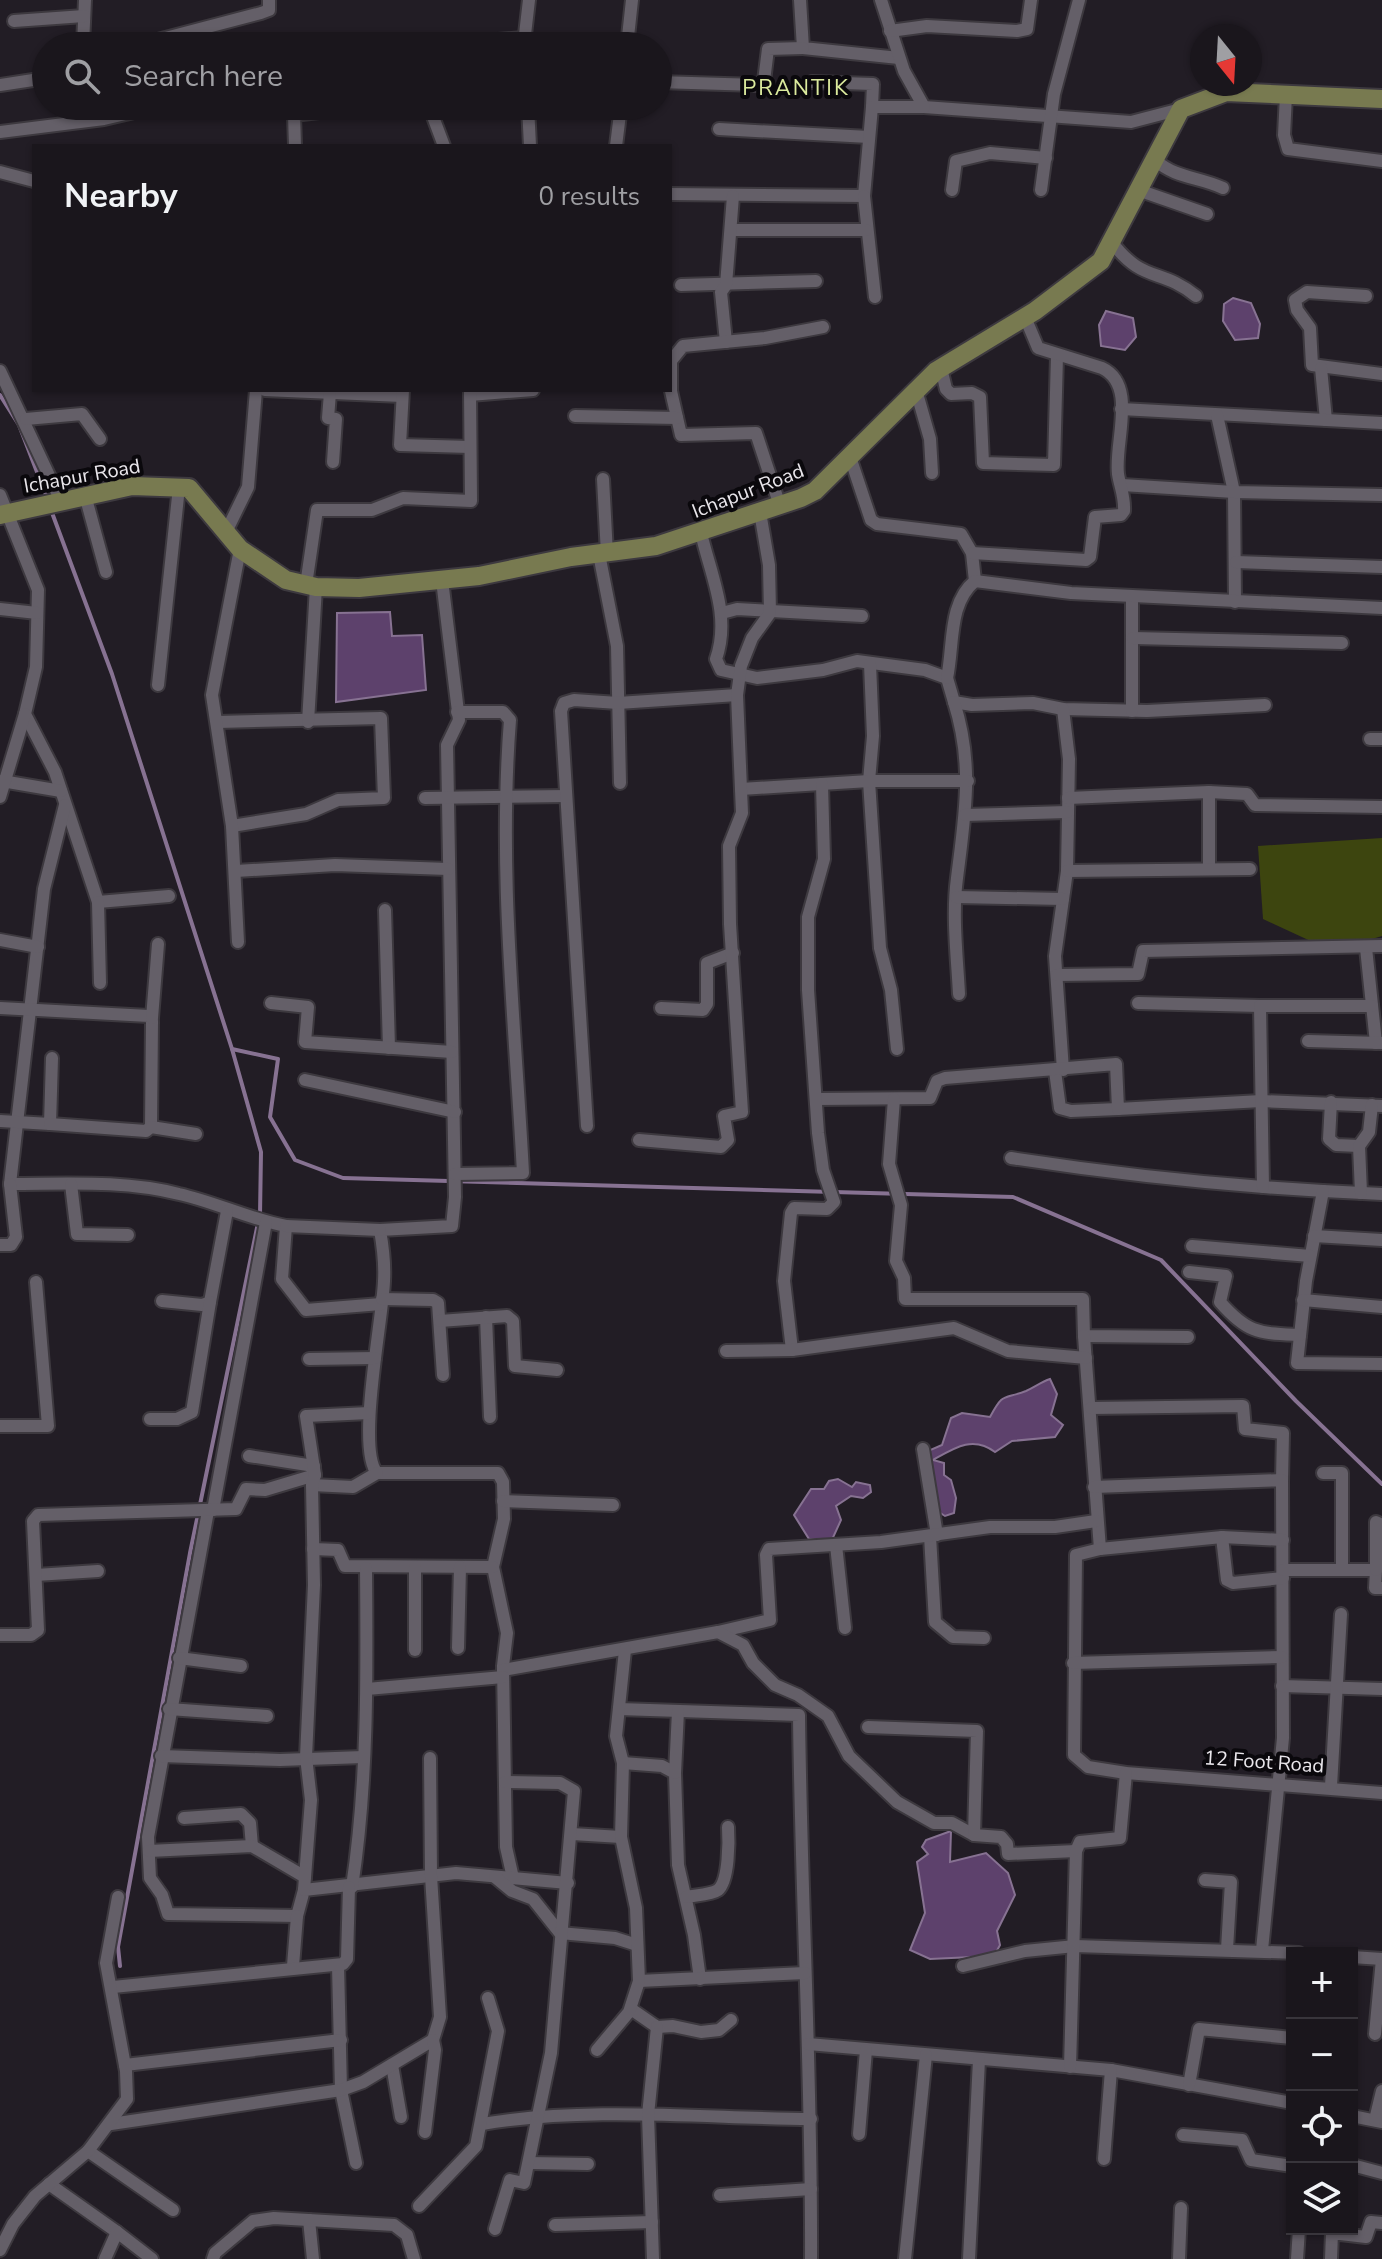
<!DOCTYPE html>
<meta charset="utf-8">
<style>
:root{--surface:#1a161c;--page:#231f25;--text:#f1f3f6;--muted:#9f9fa3;--line:#38353b}
body{margin:0;font-family:"Nunito Sans",sans-serif;background:var(--page);color:var(--text)}
.controls{position:absolute;right:24px;bottom:24px;display:grid;overflow:hidden;border-radius:0px;box-shadow:0 2px 6px #0004}
.controls button{width:72px;height:72px;display:grid;place-items:center;padding:0;border:0;border-bottom:2px solid var(--line);background:var(--surface);color:var(--text);font:40px sans-serif}
.compass{position:absolute;left:1190px;top:24px;width:72px;height:72px;border-radius:50%;background:var(--surface);box-shadow:0 2px 6px #0004;rotate:162deg}
.list{margin:0;padding:0;list-style:none}
h2{display:flex;justify-content:space-between;align-items:center;height:104px;margin:0;padding:0 32px;font-size:34px}
h2 small{font-size:26px;font-weight:400;color:var(--muted)}
.icon{flex:none;width:44px;height:44px;fill:none;stroke:currentColor;stroke-width:2;stroke-linecap:round;stroke-linejoin:round}
.map{position:relative;flex:none;width:1382px;height:2259px;overflow:hidden}
.search{position:absolute;background:var(--surface);box-shadow:0 2px 6px #0004;left:32px;top:32px;width:640px;height:88px;display:flex;align-items:center;gap:20px;box-sizing:border-box;padding:0 28px;border-radius:44px;color:var(--muted);font-size:30px}
.panel{position:absolute;background:var(--surface);box-shadow:0 2px 6px #0004;left:32px;top:144px;width:640px;height:248px;border-radius:0px}
.map>svg:first-child{display:block}
.green{fill:#3d450f}
.water{fill:#5d416c;stroke:#877292;stroke-width:2}
.lines{fill:none;stroke-linecap:round;stroke-linejoin:round}
.stream{stroke:#877292;stroke-width:4}
.street-casing{stroke:#3d393f;stroke-width:16}
.secondary-casing{stroke:#3d393f;stroke-width:22}
.street{stroke:#645f68;stroke-width:12}
.secondary{stroke:#787a50;stroke-width:18}
.labels{text-anchor:middle;dominant-baseline:central;stroke-width:8;stroke-linejoin:round;paint-order:stroke}
.street-label{font-size:20px;fill:#e9e6eb;stroke:#0a080c}
.neighbourhood-label{font-size:22px;letter-spacing:2px;fill:#dbea9d;stroke:#0a080c}
</style>
<div class="map">
<svg width="1382" height="2259" viewBox="0 0 1382 2259">
<rect width="100%" height="100%" fill="#221d25"/>
<!-- green -->
<polygon class="green" points="1382,838 1382,936 1362,942 1317,944 1263,919 1258,846"/>
<!-- water -->
<g class="water">
<polygon points="1233,298 1251,303 1260,324 1258,338 1235,340 1223,321 1224,304"/>
<polygon points="1106,311 1133,318 1136,337 1125,350 1101,346 1099,325"/>
<polygon points="390,612 392,636 422,635 426,690 336,702 337,613"/>
<path d="M1050,1379L1057,1394L1051,1415L1063,1425L1055,1437L1012,1441L995,1452C973,1435 954,1448 933,1460L944,1463V1475L951,1480L956,1498L954,1513L945,1516L928,1505L921,1454L942,1445L951,1418L962,1413L990,1417C1004,1391 1003,1400 1026,1391C1035,1387 1041,1382 1050,1379Z"/>
<polygon points="838,1479 852,1487 856,1482 870,1485 871,1492 863,1498 851,1496 836,1506 841,1520 831,1542 809,1539 794,1515 811,1489 824,1489 829,1481"/>
<polygon points="951,1831 950,1862 986,1853 1008,1873 1015,1895 997,1931 1000,1945 994,1956 930,1959 910,1950 925,1913 917,1862 928,1854 922,1847 926,1840"/>
</g>
<g class="lines">
<!-- stream -->
<g class="stream">
<polyline points="0,395 19,425 47,498"/>
<polyline points="51,510 112,674 232,1049 278,1059 270,1117 295,1160 343,1178 1013,1197 1161,1260 1296,1401 1382,1484"/>
<polyline points="232,1049 261,1152 260,1215"/>
<polyline points="120,1966 118,1947 190,1553 258,1223"/>
</g>
<!-- street casing -->
<g class="street-casing">
<g id="street">
<polyline points="85,0 83,45 99,46"/>
<polyline points="800,0 803,48 899,58"/>
<polyline points="881,0 904,71 924,107 1131,122 1181,109"/>
<polyline points="14,21 84,16"/>
<polyline points="890,31 927,26 1017,31 1027,29 1031,0"/>
<polyline points="524,43 529,0"/>
<polyline points="135,46 261,13 269,10 269,0"/>
<polyline points="424,46 524,38"/>
<polyline points="627,46 632,0"/>
<polyline points="658,82 758,85 764,81 768,49 803,48"/>
<polyline points="812,82 873,84 872,107"/>
<polyline points="0,85 46,78"/>
<polyline points="1286,95 1284,135 1288,149 1382,161"/>
<polyline points="429,106 444,146"/>
<polyline points="528,106 530,146"/>
<polyline points="719,129 869,137"/>
<polyline points="0,132 104,119 160,106"/>
<polyline points="295,146 294,115 368,106"/>
<polyline points="616,146 621,106"/>
<path d="M1155,160C1177,179 1197,176 1223,188"/>
<polyline points="0,172 34,181"/>
<polyline points="952,190 956,161 990,153 1046,158"/>
<polyline points="1041,190 1054,94 1079,0"/>
<polyline points="1138,190 1207,214"/>
<polyline points="670,194 864,196 872,107 924,107"/>
<polyline points="864,196 875,297"/>
<polyline points="733,230 866,230"/>
<path d="M1111,241C1143,284 1160,267 1196,296"/>
<polyline points="681,285 816,281"/>
<polyline points="1366,296 1307,292 1295,300 1297,310 1310,328 1312,365 1382,374"/>
<polyline points="726,342 721,292 726,285 733,196"/>
<polyline points="671,361 671,391 681,435 756,433 780,506"/>
<polyline points="670,362 683,346 765,338 823,327"/>
<polyline points="941,368 946,389 951,394 972,393 980,397 983,463 1054,465 1057,356"/>
<polyline points="1321,368 1326,420"/>
<polyline points="0,371 60,499"/>
<polyline points="265,390 402,396"/>
<polyline points="403,390 400,445 470,447"/>
<polyline points="916,390 930,439 932,473"/>
<polyline points="330,393 328,418 336,419 333,462"/>
<polyline points="470,395 533,390"/>
<polyline points="1121,409 1382,423"/>
<polyline points="1217,415 1234,492 1235,602"/>
<polyline points="575,416 677,418"/>
<polyline points="26,419 82,414 100,439"/>
<polyline points="850,457 871,520 877,524 961,534 972,553 975,581"/>
<polyline points="603,479 607,554"/>
<polyline points="1122,485 1234,492 1382,495"/>
<polyline points="0,495 38,590 36,667 25,714 55,772 98,902 169,896"/>
<polyline points="85,495 106,572"/>
<path d="M701,533C711,576 731,616 716,659L721,670L757,678L823,670L857,661L925,670L947,678L954,702L972,705L1033,703L1063,709L1147,711L1265,705"/>
<polyline points="225,534 248,487 256,390"/>
<path d="M972,553L1086,560L1090,557L1095,517L1121,515L1124,511C1125,497 1120,487 1118,474C1114,442 1138,385 1102,368L1038,348L1025,317"/>
<polyline points="599,554 617,646 620,783"/>
<polyline points="1236,562 1382,567"/>
<path d="M442,580L459,720L447,745L455,1197L452,1226L380,1230C383,1247 385,1264 384,1281C383,1317 356,1449 377,1473H498L503,1482L504,1519L493,1567L507,1633L503,1666L506,1847L513,1878"/>
<polyline points="306,585 317,510 372,510 403,498 471,501 470,390"/>
<polyline points="1132,597 1132,711"/>
<polyline points="0,609 37,613"/>
<polyline points="722,613 737,609 862,616"/>
<polyline points="1133,638 1342,643"/>
<polyline points="870,664 873,736 869,781 880,948 891,990 897,1049"/>
<path d="M947,678C954,645 948,603 975,581L1071,593L1382,608"/>
<polyline points="158,685 179,487"/>
<path d="M954,702C974,765 965,814 957,878C952,915 957,956 959,994"/>
<polyline points="1063,709 1069,759 1067,871 1055,956 1063,1070"/>
<polyline points="218,722 381,718 384,798 338,800 306,814 232,826"/>
<polyline points="308,722 316,587"/>
<polyline points="1370,739 1382,739"/>
<polyline points="2,781 61,791"/>
<polyline points="741,789 869,781 968,781"/>
<polyline points="1209,792 1209,869"/>
<polyline points="0,797 25,714"/>
<polyline points="425,798 566,796"/>
<polyline points="1068,798 1209,792 1247,794 1255,805 1382,807"/>
<path d="M65,805L44,889L10,1184C67,1184 123,1180 179,1194C215,1202 249,1219 286,1226L282,1279L306,1310L381,1304"/>
<polyline points="965,815 1067,812"/>
<polyline points="236,871 335,865 448,869"/>
<polyline points="1067,871 1250,869"/>
<polyline points="956,897 1063,899"/>
<polyline points="98,902 100,983"/>
<polyline points="385,910 389,1048"/>
<polyline points="0,940 38,947"/>
<polyline points="238,942 232,826 212,695 240,549"/>
<polyline points="1366,948 1376,1043"/>
<polyline points="1057,975 1138,974 1143,951 1382,946"/>
<polyline points="271,1003 308,1007 305,1042 452,1052"/>
<polyline points="1138,1003 1260,1006"/>
<polyline points="0,1008 149,1016 152,1021 151,1127"/>
<polyline points="661,1008 703,1010 707,1004 707,963 733,953"/>
<polyline points="152,1018 158,944"/>
<polyline points="1308,1041 1381,1043"/>
<polyline points="1055,1071 1060,1108 1071,1111 1118,1109"/>
<polyline points="305,1080 455,1112"/>
<polyline points="818,1099 930,1098 937,1081 945,1078 1116,1064 1118,1109 1261,1101 1382,1106"/>
<polyline points="894,1099 889,1164 901,1205 896,1261 904,1278 905,1299 1083,1299 1084,1336 1188,1337"/>
<polyline points="1331,1102 1329,1139 1336,1145 1359,1146"/>
<polyline points="0,1121 50,1124 52,1058"/>
<polyline points="50,1124 146,1131 151,1127 196,1134"/>
<polyline points="587,1126 561,711 564,703 574,700 618,703 737,695"/>
<polyline points="639,1140 721,1147 728,1140 724,1116 742,1112 730,924 729,846 742,813 737,695 741,666 752,638 770,613 769,565 760,512"/>
<path d="M1011,1158C1134,1177 1258,1189 1382,1194"/>
<path d="M455,1174L523,1173C515,1022 498,871 510,720L503,712H457"/>
<polyline points="71,1184 77,1234 128,1235"/>
<polyline points="1263,1187 1260,1006 1372,1006"/>
<polyline points="1323,1191 1306,1281 1297,1363 1382,1364"/>
<polyline points="1361,1193 1359,1146 1369,1132 1372,1105"/>
<polyline points="286,1226 380,1230"/>
<polyline points="1314,1236 1382,1240"/>
<polyline points="0,1245 11,1245 16,1237 10,1184"/>
<polyline points="1192,1246 1310,1256"/>
<path d="M1189,1272L1226,1276L1220,1302C1248,1334 1259,1333 1300,1335"/>
<polyline points="382,1299 433,1300 438,1303 443,1375"/>
<polyline points="1303,1300 1382,1307"/>
<polyline points="162,1301 202,1305 210,1302 227,1211"/>
<polyline points="486,1317 490,1417"/>
<polyline points="440,1321 507,1316 513,1321 515,1366 557,1370"/>
<polyline points="1084,1336 1100,1549"/>
<polyline points="792,1350 784,1281 791,1213 794,1208 827,1209 834,1202 823,1170 818,1133 808,990 808,917 824,859 822,784"/>
<polyline points="726,1351 792,1350 954,1328 1008,1351 1086,1358"/>
<polyline points="309,1359 375,1358"/>
<polyline points="1091,1408 1243,1406 1245,1429 1283,1433 1282,1480"/>
<polyline points="150,1419 177,1419 192,1412 210,1302"/>
<polyline points="0,1426 48,1426 36,1282"/>
<polyline points="923,1449 937,1535"/>
<polyline points="249,1456 314,1466"/>
<polyline points="1323,1473 1342,1473 1342,1570"/>
<polyline points="312,1485 353,1487 377,1473"/>
<polyline points="1094,1487 1282,1480 1283,1738 1262,1950"/>
<polyline points="503,1501 613,1505"/>
<polyline points="213,1510 266,1222"/>
<polyline points="208,1511 148,1837 150,1878 162,1895 168,1914 297,1916 304,1890 456,1873 568,1883"/>
<polyline points="930,1536 935,1622 953,1637 984,1638"/>
<polyline points="1222,1537 1227,1580 1233,1583 1283,1578"/>
<polyline points="1283,1540 1222,1537 1100,1549 1076,1555 1074,1755 1088,1767 1126,1773 1382,1793"/>
<polyline points="836,1545 845,1628"/>
<polyline points="313,1549 338,1550 345,1566 493,1567"/>
<polyline points="1283,1570 1376,1570 1375,1588 1382,1588"/>
<polyline points="1376,1570 1376,1522 1382,1525"/>
<polyline points="36,1575 98,1571"/>
<polyline points="718,1632 770,1620 766,1555 769,1549 881,1542 990,1527 1055,1527 1096,1521"/>
<polyline points="0,1635 31,1635 38,1630 33,1521 38,1515 236,1509 246,1489 265,1490 315,1475"/>
<polyline points="458,1648 460,1567"/>
<polyline points="415,1650 415,1567"/>
<polyline points="179,1658 241,1666"/>
<polyline points="1073,1663 1282,1657"/>
<polyline points="503,1670 718,1632 743,1645 753,1663 775,1685 798,1695 828,1716 849,1756 897,1802 934,1823 952,1823 974,1835"/>
<polyline points="1282,1686 1382,1689"/>
<polyline points="367,1689 503,1677"/>
<polyline points="169,1709 267,1716"/>
<path d="M619,1709L799,1715C801,1897 812,2078 811,2259"/>
<polyline points="868,1727 977,1731 974,1835 1001,1837 1007,1844 1008,1854 1076,1851"/>
<polyline points="161,1756 280,1760 363,1757"/>
<polyline points="623,1763 662,1766 675,1773 678,1865 694,1935 700,1979"/>
<polyline points="675,1773 678,1711"/>
<polyline points="1331,1786 1341,1614"/>
<polyline points="184,1818 241,1814 250,1823 252,1846"/>
<polyline points="572,1834 621,1837"/>
<polyline points="149,1851 252,1846 305,1877"/>
<polyline points="495,1877 512,1891 533,1899 560,1933 615,1938 637,1945"/>
<polyline points="1205,1880 1231,1882 1227,1949"/>
<path d="M352,1887C368,1782 367,1674 366,1568"/>
<polyline points="304,1890 311,1800 306,1757 314,1585 312,1485 315,1475 306,1416 369,1413"/>
<path d="M686,1897C695,1895 711,1895 718,1890C729,1881 729,1841 728,1827"/>
<polyline points="1352,1957 1382,1959"/>
<polyline points="338,1965 341,2090 356,2163"/>
<polyline points="293,1966 297,1916"/>
<polyline points="963,1966 1025,1951 1075,1946 1299,1953"/>
<polyline points="639,1981 805,1973"/>
<polyline points="113,1987 343,1964 347,1959 349,1887"/>
<polyline points="631,2009 657,2027 673,2026 701,2032 719,2030 731,2020"/>
<polyline points="1375,2034 1382,1959"/>
<polyline points="808,2044 1111,2070 1292,2103"/>
<polyline points="597,2050 629,2012 639,1981 636,1908 621,1837 623,1763 616,1736 625,1650"/>
<polyline points="125,2065 341,2040"/>
<polyline points="392,2065 401,2117"/>
<polyline points="1070,2067 1076,1851 1080,1842 1120,1838 1126,1773"/>
<polyline points="1189,2085 1199,2029 1292,2038"/>
<polyline points="1352,2116 1382,2122"/>
<polyline points="1375,2120 1382,2091"/>
<polyline points="111,2124 341,2090 363,2082 433,2040 440,2017 431,1876 430,1758"/>
<path d="M482,2124C590,2106 703,2118 811,2119"/>
<polyline points="425,2132 435,2050 433,2040"/>
<polyline points="859,2134 866,2050"/>
<polyline points="1183,2135 1242,2140 1251,2160 1292,2166"/>
<polyline points="88,2151 173,2210"/>
<polyline points="1104,2159 1111,2070"/>
<polyline points="529,2163 588,2164"/>
<polyline points="1352,2165 1382,2173"/>
<polyline points="49,2184 117,2232"/>
<polyline points="720,2195 811,2189"/>
<polyline points="419,2206 476,2146 498,2031 488,1998"/>
<polyline points="309,2220 313,2259"/>
<polyline points="555,2225 652,2222"/>
<polyline points="495,2229 510,2180 524,2183 551,2053 574,1791 560,1783 505,1782"/>
<polyline points="0,2250 13,2224 35,2196 88,2151 127,2099 126,2071 106,1963 118,1897"/>
<polyline points="105,2259 117,2232 152,2259"/>
<polyline points="213,2259 215,2253 253,2221 274,2218 394,2225 407,2235 414,2259"/>
<polyline points="653,2259 648,2115 657,2027"/>
<polyline points="905,2259 926,2055"/>
<polyline points="969,2259 979,2060"/>
<polyline points="1179,2259 1181,2208"/>
<polyline points="1297,2259 1299,2229"/>
<polyline points="1331,2259 1332,2233 1366,2237 1371,2222 1382,2223"/>
</g>
</g>
<!-- secondary casing -->
<g class="secondary-casing">
<polyline id="secondary" points="0,515 132,486 189,488 240,549 286,580 316,587 359,588 479,576 571,557 656,546 801,498 815,491 936,371 1035,311 1101,261 1181,109 1226,92 1382,99"/>
</g>
<!-- street -->
<use href="#street" class="street"/>
<!-- secondary -->
<use href="#secondary" class="secondary"/>
</g>
<g class="labels">
<!-- street labels -->
<g class="street-label">
<text transform="translate(82 476) rotate(-10)">Ichapur Road</text>
<text transform="translate(748 491) rotate(-21)">Ichapur Road</text>
<text transform="translate(1264 1762) rotate(4)">12 Foot Road</text>
</g>
<!-- neighbourhood labels -->
<g class="neighbourhood-label">
<text x="796" y="88">PRANTIK</text>
</g>
</g>
</svg>
<div class="controls">
<button>+</button>
<button>−</button>
<button><svg class="icon" aria-label="locate" viewBox="0 0 24 24"><circle cx="12" cy="12" r="6"/><path d="M12 2v4M12 18v4M2 12h4M18 12h4"/></svg></button>
<button><svg class="icon" aria-label="layers" viewBox="0 0 24 24"><path d="M12 4l9 5-9 5-9-5zM3 14l9 5 9-5"/></svg></button>
</div>
<svg class="compass" viewBox="-18 -18 36 36"><path d="M0-13l5 13h-10z" fill="#e53935"/><path d="M0 13l5-13h-10z" fill="#9f9fa3"/></svg>
<div class="search"><svg class="icon" aria-label="search" viewBox="0 0 24 24"><circle cx="10" cy="10" r="6"/><path d="M15 15l6 6"/></svg>Search here</div>
<section class="panel">
<h2>Nearby<small>0 results</small></h2>
<ul class="list">
</ul>
</section>
</div>
